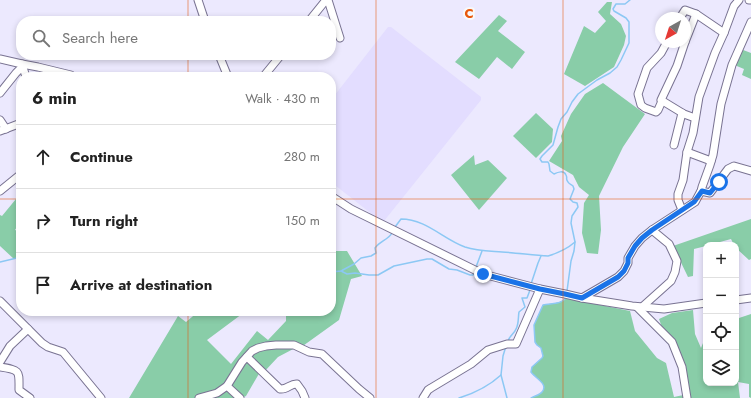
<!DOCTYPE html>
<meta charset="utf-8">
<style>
:root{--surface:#fff;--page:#f6f6f6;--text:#222;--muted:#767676;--line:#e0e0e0}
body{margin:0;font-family:Jost,sans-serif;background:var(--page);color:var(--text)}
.controls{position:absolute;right:12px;bottom:12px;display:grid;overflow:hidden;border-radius:8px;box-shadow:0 2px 6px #0003}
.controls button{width:36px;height:36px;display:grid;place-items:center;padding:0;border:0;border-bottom:1px solid var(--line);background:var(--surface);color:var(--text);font:20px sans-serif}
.compass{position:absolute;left:655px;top:12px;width:36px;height:36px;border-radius:50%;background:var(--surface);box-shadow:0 2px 6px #0003;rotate:219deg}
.stop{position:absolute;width:12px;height:12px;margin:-9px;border:3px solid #1a73e8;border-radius:50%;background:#fff}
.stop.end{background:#1a73e8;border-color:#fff;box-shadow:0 1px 4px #0008}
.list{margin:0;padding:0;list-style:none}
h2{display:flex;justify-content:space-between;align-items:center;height:52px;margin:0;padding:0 16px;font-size:17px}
h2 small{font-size:13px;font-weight:400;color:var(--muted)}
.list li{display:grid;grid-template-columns:26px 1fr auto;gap:12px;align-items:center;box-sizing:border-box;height:64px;padding:0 16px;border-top:1px solid var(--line)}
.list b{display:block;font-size:15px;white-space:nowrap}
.list em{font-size:13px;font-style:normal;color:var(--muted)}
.icon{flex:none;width:22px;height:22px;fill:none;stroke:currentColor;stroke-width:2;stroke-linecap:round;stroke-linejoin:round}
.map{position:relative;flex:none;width:751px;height:398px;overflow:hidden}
.search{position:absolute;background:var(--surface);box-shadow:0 2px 6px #0003;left:16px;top:16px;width:320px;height:44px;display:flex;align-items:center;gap:10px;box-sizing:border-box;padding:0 14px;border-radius:16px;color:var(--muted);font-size:15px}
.panel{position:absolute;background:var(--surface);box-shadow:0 2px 6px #0003;left:16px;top:72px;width:320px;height:244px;border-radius:16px}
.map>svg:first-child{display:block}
.built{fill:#e3ddff}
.forest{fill:#89cda8}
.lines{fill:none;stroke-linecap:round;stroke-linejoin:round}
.stream{stroke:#8cc8f4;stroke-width:1.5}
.minor-casing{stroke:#797392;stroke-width:9}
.minor{stroke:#fff;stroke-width:7}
.route{stroke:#1a73e8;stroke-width:5}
.grid{fill:none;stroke:#e8590c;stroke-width:1;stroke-opacity:0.55}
.grid-label{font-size:13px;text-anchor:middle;font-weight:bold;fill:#e8590c;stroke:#f9f9f9;stroke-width:4;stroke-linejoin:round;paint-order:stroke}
</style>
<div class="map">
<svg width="751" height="398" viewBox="0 0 751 398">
<rect width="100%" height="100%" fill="#ece9fe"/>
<!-- built -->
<polygon class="built" points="388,27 391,27 481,97 481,100 384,221 382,222 331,182 331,100"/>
<!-- forest -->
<g class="forest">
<polygon points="607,2 612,2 610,14 621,24 626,36 624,45 614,67 585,86 564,74 584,26 595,33 606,21 598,12"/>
<polygon points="499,15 507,21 498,31 525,52 512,69 497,57 479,79 455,62"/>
<polygon points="738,48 751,53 751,79 742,75 744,69 732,64"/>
<polygon points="603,83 645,114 623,147 599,196 601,230 598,254 587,253 582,233 584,203 589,195 579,187 573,175 549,161 562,141 561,136 571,114 585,94"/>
<polygon points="536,113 553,129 552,142 536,158 513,136"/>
<polygon points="474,155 475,165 488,160 507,178 479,210 451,175"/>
<polygon points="16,199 21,206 21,228 15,229 20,238 16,248 21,256 21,257 14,259 0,246 0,215 2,216"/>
<polygon points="751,219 751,259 749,260 736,248 736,245 734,245 731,239 709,245 706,245 706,246 694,249 693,276 688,277 673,246"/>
<polygon points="331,251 347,251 362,276 351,279 339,320 300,348 297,347 278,357 264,372 260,372 246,396 242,398 129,398 178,316 186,322 199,311 246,311 207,340 231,364 257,331 268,340 286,321 286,314 293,311 300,312 300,311 331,311"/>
<path d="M566,298L630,311L635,331L657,358L666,363L674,397L688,394L686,381L664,333L659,319L672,313L693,310L695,334L701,348L705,338H706V383H736V319L751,314V398L749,397V384L738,382L740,398H531C534,396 540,395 542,392C549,384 535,378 531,372L532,367L542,358L543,356L541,348L537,345L535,342L534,325L543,305C550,303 561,304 566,298Z"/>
</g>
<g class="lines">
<!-- stream -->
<g class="stream">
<path d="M395,227L401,219C426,219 443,239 465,247C477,251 489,251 502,252C517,253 533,255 548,256C558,253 567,249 575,242"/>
<polyline points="0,262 21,257"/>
<polyline points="476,267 482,251"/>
<polyline points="341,271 347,274 355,273 369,275 378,275 394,266 427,259 432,259 449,269 457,270 470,275 473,275 474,273"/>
<path d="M331,272L341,271L354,264L361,258L371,256L376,253L375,248C380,241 388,240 392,233"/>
<polyline points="531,284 538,263 541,256"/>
<path d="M567,291L571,261L574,251L575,242L571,223L572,216L578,207L577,203L573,202L570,199L574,189L573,186C572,185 569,184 568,182C565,178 568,179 566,175C564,170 558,172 554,174L550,171L549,164L548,162H542L540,159L542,156L553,145L558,127L561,119L567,112L572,102L578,94L597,80L610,73L617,67L621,60L629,43V22L626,18L614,11L613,9L616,4H625L630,0"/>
<path d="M508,341C510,335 514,334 516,329C519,324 518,317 519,312L525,307L522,298H527L530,290"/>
<polyline points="501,375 507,398"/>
<path d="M459,398C475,393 489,386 501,375L503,356L506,346"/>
<path d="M531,398C534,396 540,395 542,392C549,384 535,378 531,372L532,367L542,358L543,356L541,348L537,345L535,342L534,325L543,305C551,303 562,305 566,297"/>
</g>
<!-- minor casing -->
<g class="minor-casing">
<g id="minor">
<polyline points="198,0 205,21"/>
<polyline points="328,0 340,38"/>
<polyline points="749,0 751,0"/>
<polyline points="680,18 685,10 696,14 724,33"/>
<polyline points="309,21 326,0"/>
<polyline points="685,42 677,66 661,100 684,114 695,118"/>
<polyline points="685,42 696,14"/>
<polyline points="219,55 228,77"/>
<polyline points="0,59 22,64 26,77"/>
<polyline points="22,64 38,67 71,75 70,77"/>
<polyline points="263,77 281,55"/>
<polyline points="0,93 16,73 23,66"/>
<polyline points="662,101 658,110 656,112 645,108 641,105 638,94 647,68 661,53 667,42"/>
<polyline points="0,120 6,129"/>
<polyline points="0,131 21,123"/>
<polyline points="674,145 682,113"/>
<polyline points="687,152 711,161"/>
<polyline points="0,191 21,174"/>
<polyline points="701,191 710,193 728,169 734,166 751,171"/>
<polyline points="331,196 351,209 483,274 540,289 565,294 582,298 632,306 664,309 706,303"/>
<polyline points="682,210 678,200 678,194 683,180 687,152 693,133 699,97 715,53 724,33 734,6 739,0"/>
<polyline points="582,298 618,277 624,271 628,263 628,258 635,246 642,238 652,230 695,202 701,191 702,187 710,165 713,155 721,104 732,65 751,22"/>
<polyline points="736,300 751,298"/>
<polyline points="0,301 42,343 48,347 63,352 101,398"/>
<polyline points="637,307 672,342 682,367 687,398"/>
<polyline points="642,307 671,281 675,272 677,261 669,244 652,230"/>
<path d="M247,357L280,389C287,390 291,383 297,384L302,391L305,398"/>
<polyline points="0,362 10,346 28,329"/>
<path d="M0,367C21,370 19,371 19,390L30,398"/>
<polyline points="227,386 240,398"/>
<polyline points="199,398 217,393 227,386 242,362 252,351 258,348 266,346 276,345 294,345 309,352 322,354 359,389 370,398"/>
<polyline points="423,398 428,390 431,388 471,364 488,350 507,344 516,344 540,289"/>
</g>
</g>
<!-- minor -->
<use href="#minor" class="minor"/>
</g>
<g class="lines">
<!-- route -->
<polyline class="route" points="483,274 540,289 565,294 582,298 618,277 624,271 628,263 628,258 635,246 642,238 652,230 694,202 702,191 710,193 719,182"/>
</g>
<!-- grid -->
<path class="grid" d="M188,0V21M376,0V398M563,0V398M188,55V77M0,199H21M331,199H751M188,311V398"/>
<g class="grid-label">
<text x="469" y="18">C</text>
</g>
</svg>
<div class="controls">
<button>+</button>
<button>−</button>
<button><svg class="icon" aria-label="locate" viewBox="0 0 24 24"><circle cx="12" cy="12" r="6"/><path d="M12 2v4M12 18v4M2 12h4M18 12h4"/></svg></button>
<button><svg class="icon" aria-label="layers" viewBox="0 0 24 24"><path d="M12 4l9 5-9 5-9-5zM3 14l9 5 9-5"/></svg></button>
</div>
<svg class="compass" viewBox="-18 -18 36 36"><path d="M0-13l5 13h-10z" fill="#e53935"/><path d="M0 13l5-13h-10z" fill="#767676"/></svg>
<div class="stop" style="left:719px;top:182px"></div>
<div class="stop end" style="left:483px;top:274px"></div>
<div class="search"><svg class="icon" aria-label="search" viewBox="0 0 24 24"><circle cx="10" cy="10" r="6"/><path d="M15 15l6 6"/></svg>Search here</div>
<section class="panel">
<h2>6 min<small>Walk · 430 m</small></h2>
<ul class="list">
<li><svg class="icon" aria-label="ahead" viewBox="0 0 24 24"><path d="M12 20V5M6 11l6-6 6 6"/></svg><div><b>Continue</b></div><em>280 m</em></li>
<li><svg class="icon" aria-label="right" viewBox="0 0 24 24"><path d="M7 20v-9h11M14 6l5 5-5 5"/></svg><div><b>Turn right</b></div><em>150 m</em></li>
<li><svg class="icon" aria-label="arrive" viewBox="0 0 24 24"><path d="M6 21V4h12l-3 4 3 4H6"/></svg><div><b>Arrive at destination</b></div></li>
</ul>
</section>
</div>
